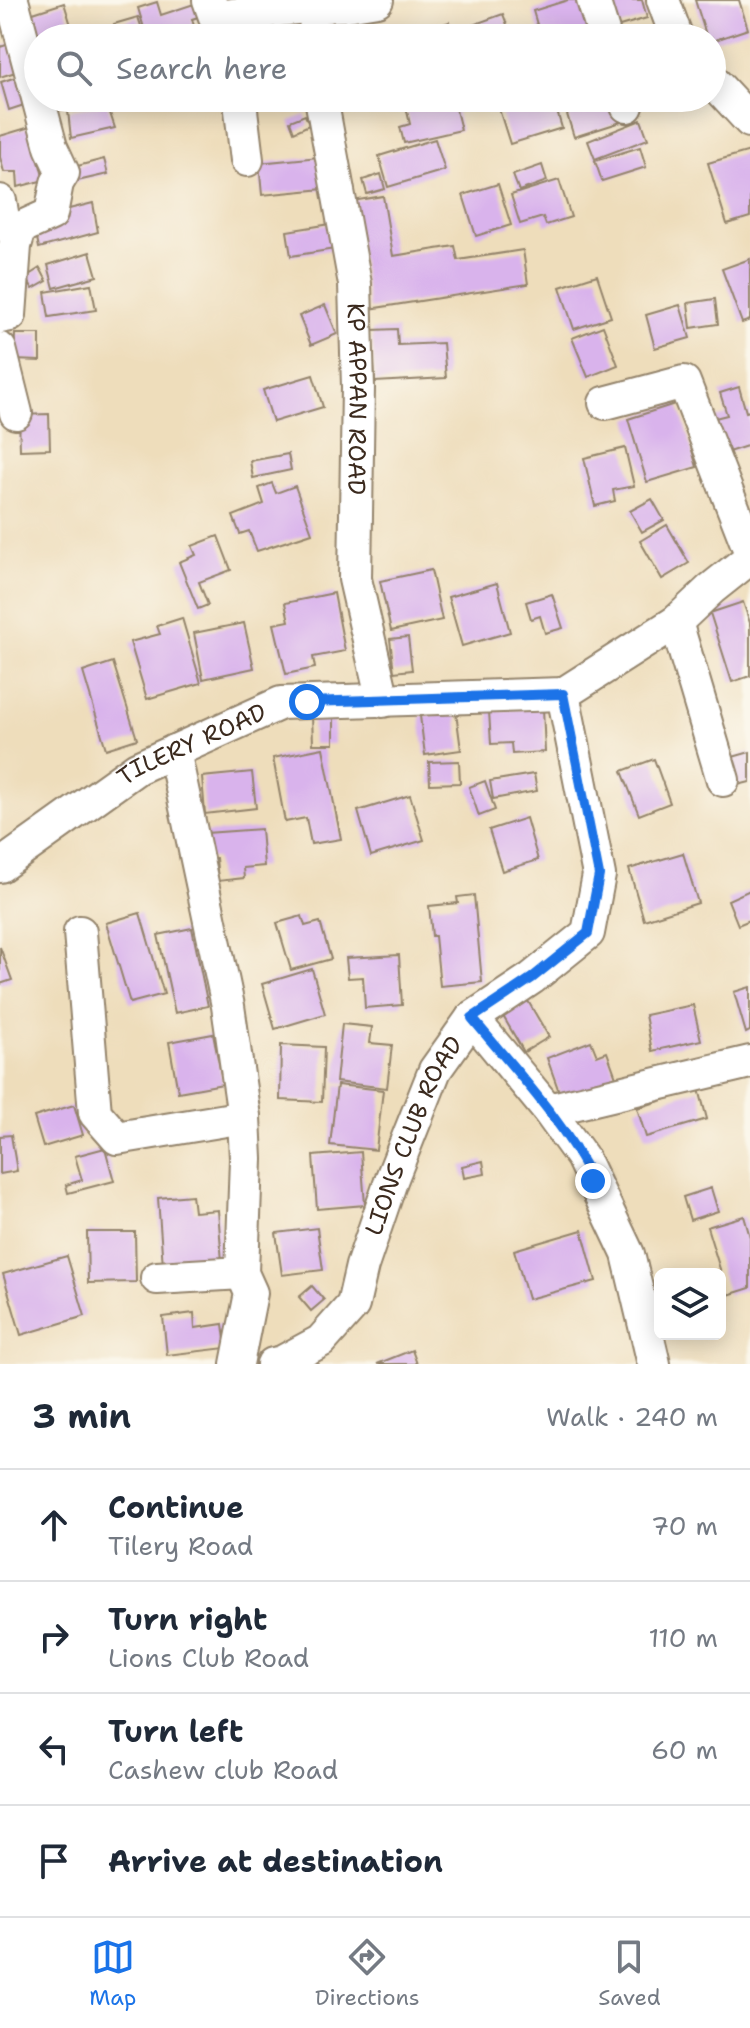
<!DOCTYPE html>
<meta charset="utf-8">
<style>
:root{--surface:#fff;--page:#f6f6f7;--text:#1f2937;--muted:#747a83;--line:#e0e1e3;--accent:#1a73e8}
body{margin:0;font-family:"Shantell Sans",sans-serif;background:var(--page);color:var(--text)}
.controls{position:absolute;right:24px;bottom:24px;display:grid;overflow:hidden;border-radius:12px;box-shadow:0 4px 20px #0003}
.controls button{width:72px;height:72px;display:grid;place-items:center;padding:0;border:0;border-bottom:2px solid var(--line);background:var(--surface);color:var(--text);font:40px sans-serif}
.stop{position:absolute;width:24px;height:24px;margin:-18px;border:6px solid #1a73e8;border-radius:50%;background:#fff}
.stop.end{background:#1a73e8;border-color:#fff;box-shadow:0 2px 8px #0008}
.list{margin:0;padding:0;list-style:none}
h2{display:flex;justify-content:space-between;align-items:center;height:104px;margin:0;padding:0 32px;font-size:34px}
h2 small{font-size:26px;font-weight:400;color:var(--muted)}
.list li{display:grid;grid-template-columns:52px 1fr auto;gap:24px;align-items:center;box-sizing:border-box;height:112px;padding:0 32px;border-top:2px solid var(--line)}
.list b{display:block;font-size:30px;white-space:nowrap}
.list p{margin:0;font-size:26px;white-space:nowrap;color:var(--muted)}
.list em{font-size:26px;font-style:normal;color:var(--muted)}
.icon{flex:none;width:44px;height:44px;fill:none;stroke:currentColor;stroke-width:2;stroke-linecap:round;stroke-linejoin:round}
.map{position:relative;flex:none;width:750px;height:1364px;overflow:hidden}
.search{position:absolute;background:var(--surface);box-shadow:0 4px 20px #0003;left:24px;right:24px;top:24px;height:88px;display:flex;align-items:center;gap:20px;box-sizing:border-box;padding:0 28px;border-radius:44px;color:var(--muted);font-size:30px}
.sheet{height:552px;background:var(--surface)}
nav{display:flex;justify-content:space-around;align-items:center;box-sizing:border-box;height:112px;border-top:2px solid var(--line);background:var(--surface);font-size:22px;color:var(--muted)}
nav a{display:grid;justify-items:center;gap:4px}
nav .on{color:var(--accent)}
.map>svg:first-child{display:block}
.building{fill:#d9b3ec}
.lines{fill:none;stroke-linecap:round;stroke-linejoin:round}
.minor-casing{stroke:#94846c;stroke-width:36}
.minor{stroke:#fff;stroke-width:32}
.route{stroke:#1a73e8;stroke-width:10}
.labels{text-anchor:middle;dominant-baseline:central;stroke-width:7;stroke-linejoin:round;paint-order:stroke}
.street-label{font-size:24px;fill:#3b2a1e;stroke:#fbf7ec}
</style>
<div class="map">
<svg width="750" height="1364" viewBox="0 0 750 1364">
<rect width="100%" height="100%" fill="#fbf7ec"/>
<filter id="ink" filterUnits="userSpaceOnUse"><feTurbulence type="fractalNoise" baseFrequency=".0125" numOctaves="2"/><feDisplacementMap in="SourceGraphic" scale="16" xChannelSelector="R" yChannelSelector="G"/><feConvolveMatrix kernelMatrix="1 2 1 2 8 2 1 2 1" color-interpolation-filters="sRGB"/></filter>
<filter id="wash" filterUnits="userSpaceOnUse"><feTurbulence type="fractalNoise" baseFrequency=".006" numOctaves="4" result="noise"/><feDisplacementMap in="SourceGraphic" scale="32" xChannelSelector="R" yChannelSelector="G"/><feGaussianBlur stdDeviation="1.8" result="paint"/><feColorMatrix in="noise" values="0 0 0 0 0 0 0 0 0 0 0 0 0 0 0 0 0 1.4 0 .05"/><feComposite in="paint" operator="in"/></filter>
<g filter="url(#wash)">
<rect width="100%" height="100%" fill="#edb"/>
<g id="blocks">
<!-- building -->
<g class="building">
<polygon points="568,0 582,0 594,38 541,38 533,11"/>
<polygon points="617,0 642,0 647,18 606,30 599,6"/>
<polygon points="695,0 739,0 748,29 712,41 712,38 707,38"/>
<polygon points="203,1 207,14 192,19 194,26 156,38 147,38 138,8 157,2 161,15"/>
<polygon points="64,3 75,38 37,38 30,14"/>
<polygon points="503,14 512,38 468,38 464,28"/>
<polygon points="138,17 145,38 118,38 114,24"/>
<polygon points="306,18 310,38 263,38 260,27"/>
<polygon points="449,22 455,38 425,38 423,32"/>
<polygon points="197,29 200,38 169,38 169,37"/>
<polygon points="16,42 25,69 0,77 0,47"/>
<polygon points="22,75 30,103 9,110 1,82"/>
<polygon points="404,98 453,98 461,130 404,143 400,127 410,124"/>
<polygon points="525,98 553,98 562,128 510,144 498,106"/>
<polygon points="562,98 613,98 621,122 574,137"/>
<polygon points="107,104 115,128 71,138 68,111"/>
<polygon points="305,115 309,125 294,132 290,121"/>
<polygon points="641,120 648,139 595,159 588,141"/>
<polygon points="30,127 44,180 18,187 17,172 4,172 0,157 0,136"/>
<polygon points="435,139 445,170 388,187 379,156"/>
<polygon points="640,147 646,167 602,181 595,161"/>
<polygon points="750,151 750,217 727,224 708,163"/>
<polygon points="319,157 323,189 262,195 259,163"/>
<polygon points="104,159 108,174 73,182 70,168"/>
<polygon points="542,165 547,181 519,191 513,175"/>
<polygon points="381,174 385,189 367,194 363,180"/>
<polygon points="559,180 571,217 546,225 543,217 520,224 511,195"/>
<polygon points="498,184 511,225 476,236 463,195"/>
<polygon points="383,196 393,256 455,246 458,260 523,250 528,284 369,309 352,201"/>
<polygon points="93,203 98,232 39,248 33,218"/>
<polygon points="337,223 341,248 291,256 287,231"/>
<polygon points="90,252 97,276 54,288 48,265"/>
<polygon points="750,259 750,320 742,323 722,269"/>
<polygon points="40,268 47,281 33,289 26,277"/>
<polygon points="597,275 611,317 574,329 560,287"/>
<polygon points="91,284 96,310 49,317 45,292"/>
<polygon points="715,299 718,324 691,328 688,303"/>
<polygon points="325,305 337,334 311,345 299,316"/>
<polygon points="680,305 690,338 655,348 646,315"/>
<polygon points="603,326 618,365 588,377 572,338"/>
<polygon points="397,329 398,345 443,343 446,378 375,382 372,330"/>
<polygon points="15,334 40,334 40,361 14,360"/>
<polygon points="313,375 323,407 273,422 263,390"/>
<polygon points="739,387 746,412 750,411 750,445 722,454 711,419 727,415 720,393"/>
<polygon points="678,403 697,467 647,482 628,419"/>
<polygon points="49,414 50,449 20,450 19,415"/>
<polygon points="625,448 634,486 613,490 615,501 595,506 584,458"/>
<polygon points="288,454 291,470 253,478 250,461"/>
<polygon points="272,483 276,493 295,486 312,533 257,551 249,531 240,534 233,516 264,504 259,488"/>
<polygon points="652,499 664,520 642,532 630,511"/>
<polygon points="667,525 689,563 662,579 640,541"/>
<polygon points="218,536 231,570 199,582 208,605 198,609 179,562 196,555 192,546"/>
<polygon points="431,570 442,620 391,631 380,581"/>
<polygon points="497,583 510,632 462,646 448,597"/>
<polygon points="334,593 345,651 313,657 315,668 286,674 274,624 289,621 285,603"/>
<polygon points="552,594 563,628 545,633 540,616 531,619 526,602"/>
<polygon points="743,602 750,623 750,676 732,682 710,613"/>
<polygon points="182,618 201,683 147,699 130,642 160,634 157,626"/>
<polygon points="244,623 254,668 203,679 194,633"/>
<polygon points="408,637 412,670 394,672 390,639"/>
<polygon points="113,662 137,739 106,749 83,672"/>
<polygon points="543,708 545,752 512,754 511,743 491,744 489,711"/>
<polygon points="456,712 461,750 425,755 420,716"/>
<polygon points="334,714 334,744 313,744 312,715"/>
<polygon points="323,748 341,839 311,844 306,818 285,822 273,758"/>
<polygon points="750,752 750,782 722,789 715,762"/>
<polygon points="654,759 670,803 639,815 622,771"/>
<polygon points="459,761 460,783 430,784 429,762"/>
<polygon points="252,772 256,808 205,814 202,777"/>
<polygon points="534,774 537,791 493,799 490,781"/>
<polygon points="485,781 495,810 479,816 469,787"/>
<polygon points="410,795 424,840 371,856 358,811"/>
<polygon points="526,818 538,860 502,871 489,830"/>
<polygon points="261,829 264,866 243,868 244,878 218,881 216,858 208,858 206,833"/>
<polygon points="683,853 698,903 644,920 629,869"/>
<polygon points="750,890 750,920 738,925 728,900"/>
<polygon points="474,895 482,982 440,986 435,936 432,936 429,906 458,903 457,897"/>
<polygon points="140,913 164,994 130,1003 106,923"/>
<polygon points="302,916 305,926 320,922 331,959 291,970 277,923"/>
<polygon points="192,928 208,1006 175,1013 158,935"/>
<polygon points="0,947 12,980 0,984"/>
<polygon points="399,955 402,1005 365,1008 363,977 348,978 346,958"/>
<polygon points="312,969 325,1014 275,1029 262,984"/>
<polygon points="750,987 750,1031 746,1033 734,992"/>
<polygon points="528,1001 549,1037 524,1052 503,1016"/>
<polygon points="693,1005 701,1040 652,1051 645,1015"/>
<polygon points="342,1024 372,1027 370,1043 392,1045 387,1088 336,1082"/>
<polygon points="213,1034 223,1084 178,1092 169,1042"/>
<polygon points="591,1041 597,1056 607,1052 617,1080 562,1100 547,1058"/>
<polygon points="281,1045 324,1047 322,1102 280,1100"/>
<polygon points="337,1085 383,1090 376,1150 330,1145"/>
<polygon points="699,1089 707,1119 646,1137 637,1108"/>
<polygon points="74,1105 83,1135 43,1147 34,1117"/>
<polygon points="11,1135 17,1171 0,1174 0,1136"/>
<polygon points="105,1148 114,1181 68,1193 66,1185 82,1180 75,1156"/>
<polygon points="361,1152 365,1205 317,1209 313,1156"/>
<polygon points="483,1161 485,1174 464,1178 462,1166"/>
<polygon points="711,1188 718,1211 690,1220 683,1197"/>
<polygon points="192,1195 194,1212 218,1210 222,1262 163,1266 158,1198"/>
<polygon points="744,1216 750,1237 750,1288 728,1295 707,1227"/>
<polygon points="317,1228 323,1270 282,1275 276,1233"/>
<polygon points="582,1230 596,1281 528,1299 514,1250"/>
<polygon points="87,1232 135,1232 136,1282 88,1283"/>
<polygon points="67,1256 85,1316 21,1335 3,1274"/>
<polygon points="312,1286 324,1300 311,1311 299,1297"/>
<polygon points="194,1313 195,1328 223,1324 226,1348 167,1355 163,1317"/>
<polygon points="412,1350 417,1364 377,1364"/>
</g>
</g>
</g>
<g filter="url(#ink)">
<use href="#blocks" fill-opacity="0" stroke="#94846c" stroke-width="2"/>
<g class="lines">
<!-- minor casing -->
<g class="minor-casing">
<g id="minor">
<polyline points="209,0 215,17 315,6 314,0"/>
<polyline points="593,0 605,38"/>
<polyline points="663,0 677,38"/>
<polyline points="316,38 315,6 347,5 377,0"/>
<polyline points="712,80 750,121"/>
<path id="s1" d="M321,98L355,284L358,387L355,579L383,701"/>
<polyline points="625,98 627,106"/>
<polyline points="240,102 247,160"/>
<polyline points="0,201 4,224 18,235"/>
<polyline points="0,317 10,315 15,246 20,228 51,214 57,183 63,173 51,147 12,0"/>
<polyline points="0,349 16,413"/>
<polyline points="605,403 684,382 750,551"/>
<polyline points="676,622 723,780"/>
<polyline points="174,751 228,1006 244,1117 246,1159 242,1273 251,1293 237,1364"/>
<path id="s2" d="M0,866L137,768L281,703L563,694L676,622L711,589L750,558"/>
<polyline points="80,932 95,1113 117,1138 244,1117"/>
<polyline points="472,1018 548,1110 582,1157 628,1254 654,1364"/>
<polyline points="548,1110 750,1062"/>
<polyline points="157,1278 242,1273"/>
<path id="s3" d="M273,1364L282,1362L321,1341L353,1305L362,1266L392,1178L435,1070L472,1018L532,978L588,933L599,875L563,694"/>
</g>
</g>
<!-- minor -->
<use href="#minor" class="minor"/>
</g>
</g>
<g class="lines" filter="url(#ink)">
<!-- route -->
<path class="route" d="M307,702L563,694L599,875L588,933L532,978L472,1018C515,1070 564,1121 593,1181"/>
</g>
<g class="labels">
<!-- street labels -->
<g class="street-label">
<text stroke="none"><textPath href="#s1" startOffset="304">KP APPAN ROAD</textPath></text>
<text stroke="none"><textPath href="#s2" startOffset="228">TILERY ROAD</textPath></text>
<text stroke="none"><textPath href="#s3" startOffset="282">LIONS CLUB ROAD</textPath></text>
</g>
</g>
</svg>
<div class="controls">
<button><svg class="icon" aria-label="layers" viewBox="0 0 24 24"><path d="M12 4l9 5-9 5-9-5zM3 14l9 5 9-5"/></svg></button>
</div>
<div class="stop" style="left:307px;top:702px"></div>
<div class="stop end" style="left:593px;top:1181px"></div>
<div class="search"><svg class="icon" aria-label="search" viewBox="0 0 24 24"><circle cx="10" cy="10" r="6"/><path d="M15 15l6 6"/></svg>Search here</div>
</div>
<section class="sheet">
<h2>3 min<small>Walk · 240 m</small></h2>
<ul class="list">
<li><svg class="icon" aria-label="ahead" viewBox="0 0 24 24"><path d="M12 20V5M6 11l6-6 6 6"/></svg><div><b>Continue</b><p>Tilery Road</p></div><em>70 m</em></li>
<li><svg class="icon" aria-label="right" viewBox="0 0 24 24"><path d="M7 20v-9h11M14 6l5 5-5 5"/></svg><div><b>Turn right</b><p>Lions Club Road</p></div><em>110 m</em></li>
<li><svg class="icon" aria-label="left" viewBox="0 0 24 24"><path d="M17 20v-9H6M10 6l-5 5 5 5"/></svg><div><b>Turn left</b><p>Cashew club Road</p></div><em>60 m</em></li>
<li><svg class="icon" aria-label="arrive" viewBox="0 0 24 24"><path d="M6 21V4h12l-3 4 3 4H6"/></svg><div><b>Arrive at destination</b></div></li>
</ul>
</section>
<nav>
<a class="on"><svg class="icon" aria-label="map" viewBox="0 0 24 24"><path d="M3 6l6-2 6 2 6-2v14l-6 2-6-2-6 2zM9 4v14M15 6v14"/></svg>Map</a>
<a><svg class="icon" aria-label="directions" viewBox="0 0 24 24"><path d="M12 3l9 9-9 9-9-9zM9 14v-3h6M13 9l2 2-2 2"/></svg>Directions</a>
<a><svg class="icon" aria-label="saved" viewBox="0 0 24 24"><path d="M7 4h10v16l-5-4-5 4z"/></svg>Saved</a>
</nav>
